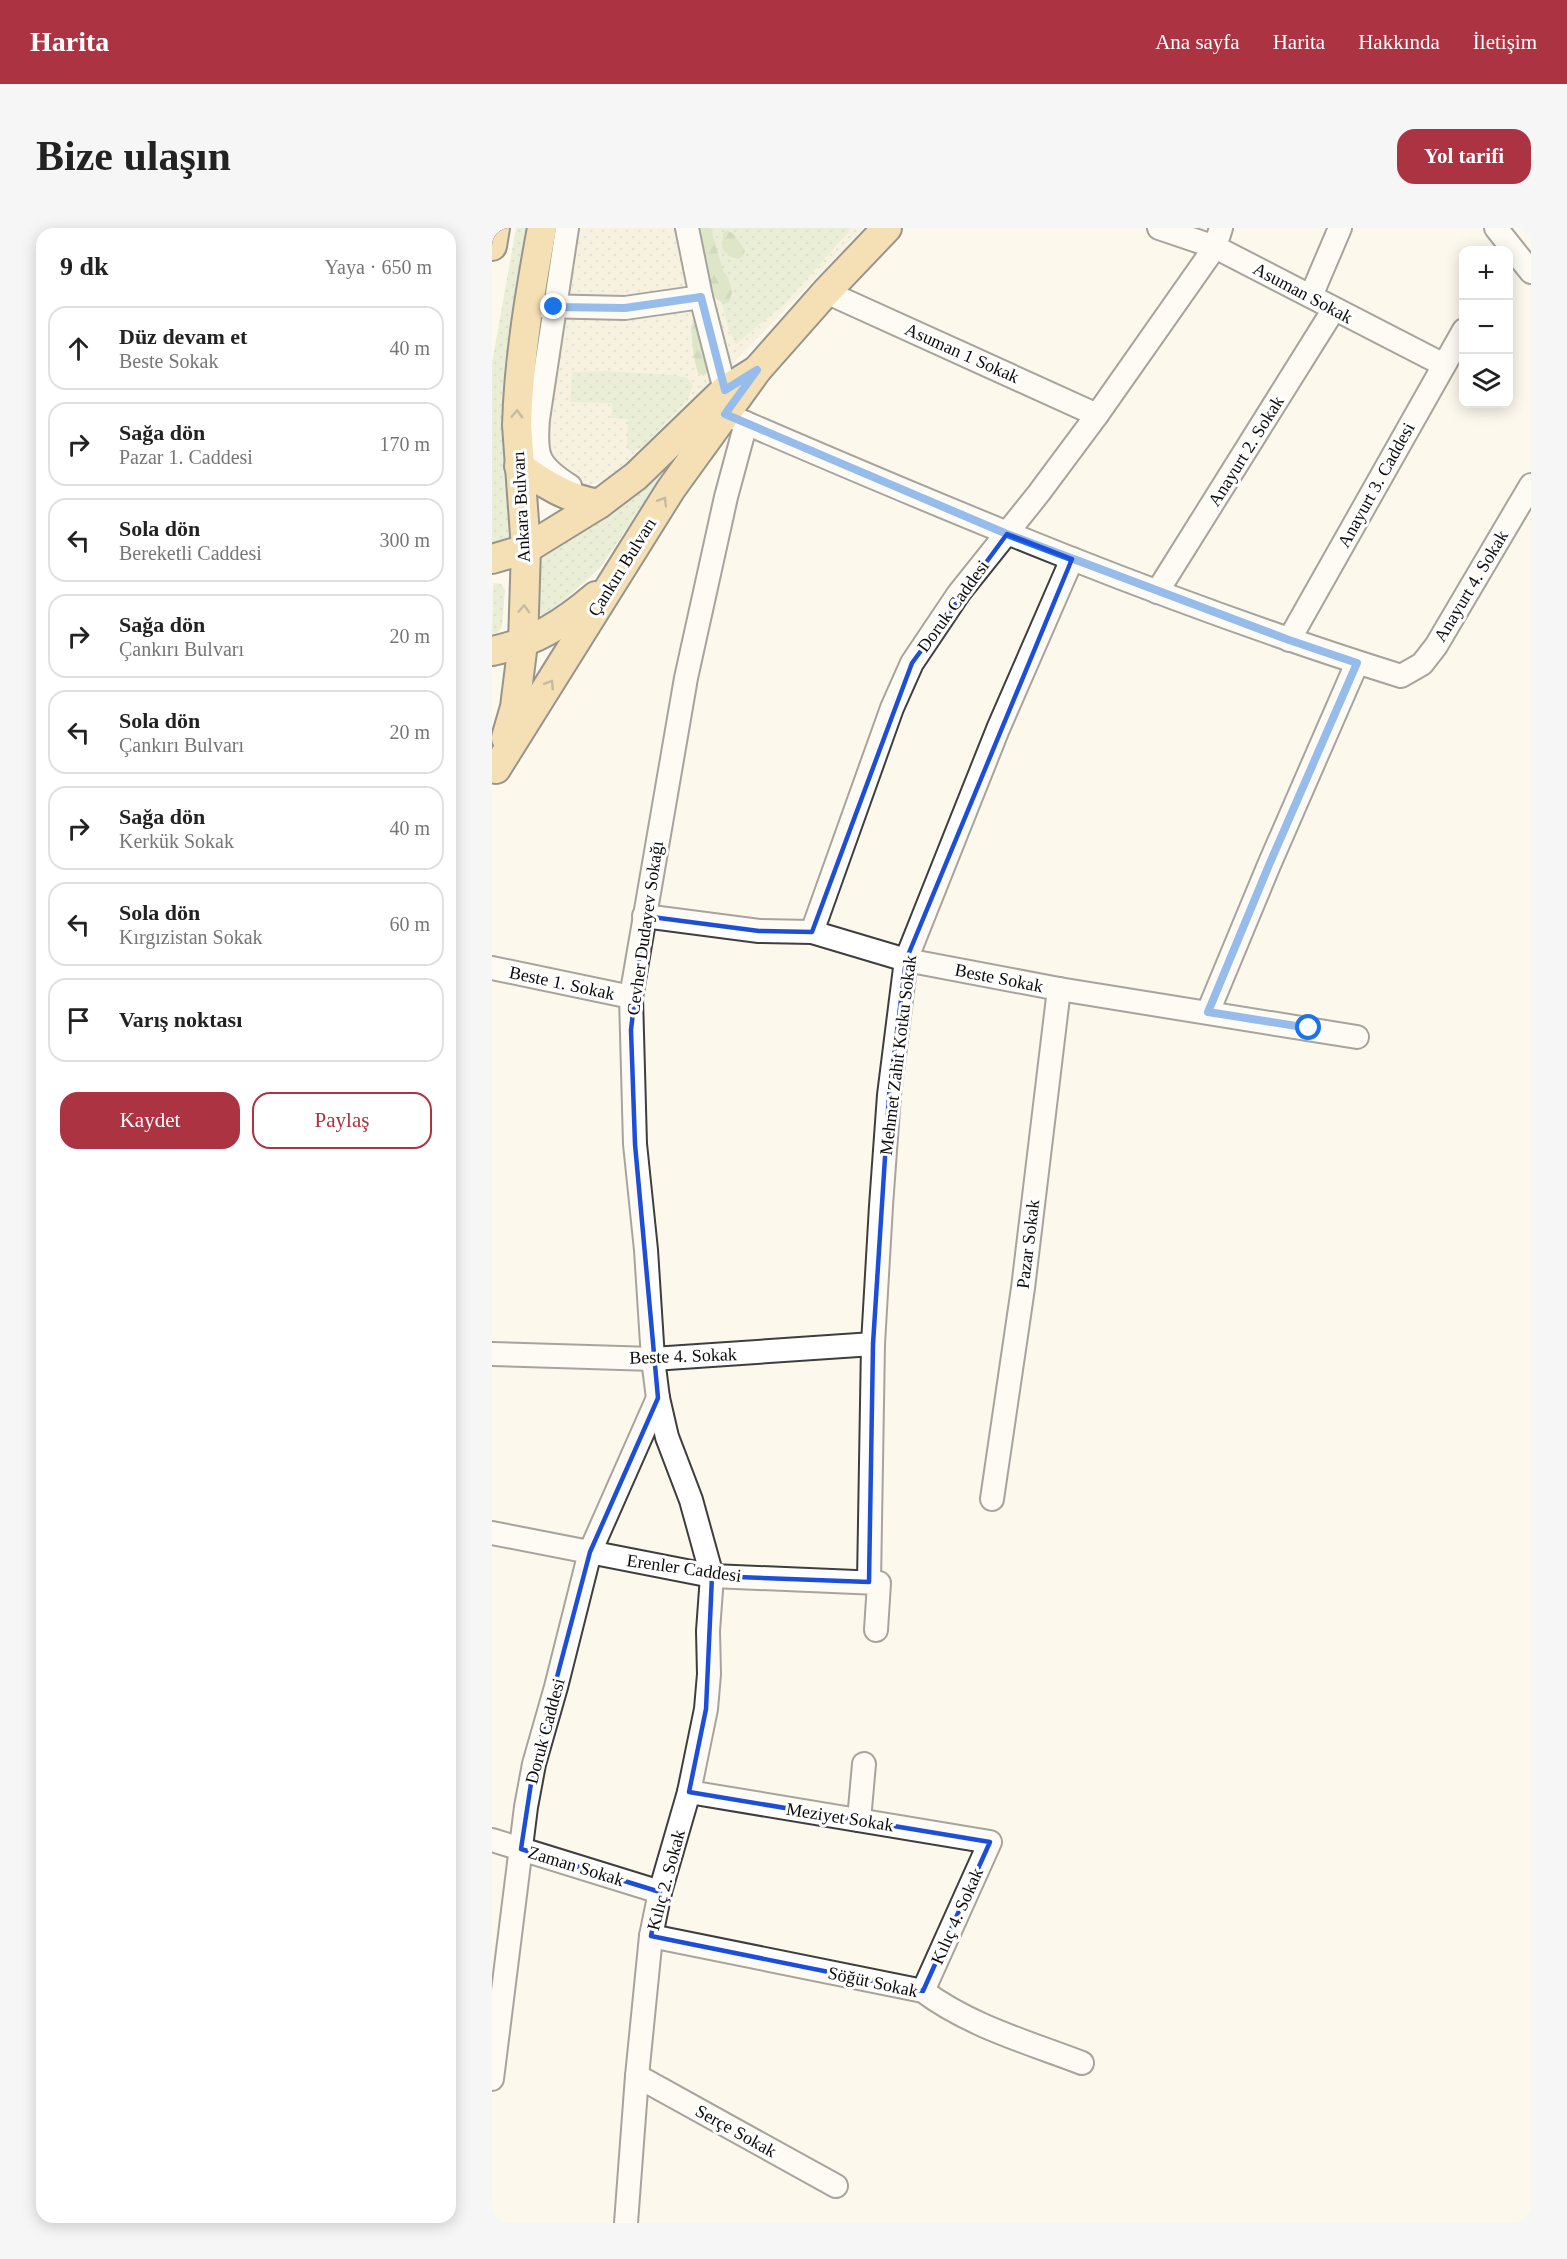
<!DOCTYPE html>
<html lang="tr">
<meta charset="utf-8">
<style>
:root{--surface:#fff;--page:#f6f6f6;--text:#222;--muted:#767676;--line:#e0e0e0;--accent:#ac3341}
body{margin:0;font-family:Georgia,serif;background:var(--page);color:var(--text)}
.controls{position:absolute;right:18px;top:18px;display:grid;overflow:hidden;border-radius:12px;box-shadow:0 3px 15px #0003}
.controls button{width:54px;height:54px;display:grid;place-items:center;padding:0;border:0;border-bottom:2px solid var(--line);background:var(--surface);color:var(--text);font:30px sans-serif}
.stop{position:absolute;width:18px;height:18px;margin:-14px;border:4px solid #1a73e8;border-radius:50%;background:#fff}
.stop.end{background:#1a73e8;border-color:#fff;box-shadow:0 2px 6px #0008}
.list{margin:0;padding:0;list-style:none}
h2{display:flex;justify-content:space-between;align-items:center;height:78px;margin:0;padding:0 24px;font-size:26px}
h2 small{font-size:20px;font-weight:400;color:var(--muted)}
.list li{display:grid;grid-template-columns:39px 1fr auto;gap:18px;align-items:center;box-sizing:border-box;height:84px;margin:0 12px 12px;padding:0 12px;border:2px solid var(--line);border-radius:18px}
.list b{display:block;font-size:22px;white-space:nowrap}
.list p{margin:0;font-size:20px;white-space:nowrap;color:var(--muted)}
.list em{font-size:20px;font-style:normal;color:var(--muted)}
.actions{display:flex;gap:12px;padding:18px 24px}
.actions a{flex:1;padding:14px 0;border:2px solid var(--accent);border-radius:18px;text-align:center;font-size:21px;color:var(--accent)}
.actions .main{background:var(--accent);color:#fff}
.icon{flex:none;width:33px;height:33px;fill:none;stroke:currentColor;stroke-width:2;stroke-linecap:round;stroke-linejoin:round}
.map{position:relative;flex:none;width:1039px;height:1995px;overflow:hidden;border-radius:18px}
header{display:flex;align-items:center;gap:36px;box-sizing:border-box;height:84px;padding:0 30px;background:var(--accent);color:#fff}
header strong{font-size:28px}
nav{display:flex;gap:33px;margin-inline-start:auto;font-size:21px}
.intro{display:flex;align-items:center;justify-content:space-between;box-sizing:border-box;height:144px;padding:0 36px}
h1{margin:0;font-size:42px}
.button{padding:15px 27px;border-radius:18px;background:var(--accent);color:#fff;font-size:21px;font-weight:700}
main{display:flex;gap:36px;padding:0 36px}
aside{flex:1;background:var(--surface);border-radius:18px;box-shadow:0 3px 15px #0003}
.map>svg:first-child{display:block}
.farmland{fill:url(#farmland-dots)}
.grass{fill:url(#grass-dots)}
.forest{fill:url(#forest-firs)}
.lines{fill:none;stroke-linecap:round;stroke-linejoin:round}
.minor-casing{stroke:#3e3e3e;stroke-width:26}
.major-casing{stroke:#1c1c1c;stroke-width:32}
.minor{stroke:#fff;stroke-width:22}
.major{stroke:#e9c470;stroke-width:28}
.oneway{stroke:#857143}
.route{stroke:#1a73e8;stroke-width:8}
.marked{fill:none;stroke:#1d4ed8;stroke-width:4.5;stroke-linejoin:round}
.labels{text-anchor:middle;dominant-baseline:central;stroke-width:6;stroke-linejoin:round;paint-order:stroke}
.street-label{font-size:18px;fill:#0b0b0b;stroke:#fff}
</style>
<header>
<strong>Harita</strong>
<nav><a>Ana sayfa</a><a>Harita</a><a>Hakkında</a><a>İletişim</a></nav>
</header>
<div class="intro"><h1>Bize ulaşın</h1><a class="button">Yol tarifi</a></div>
<main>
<aside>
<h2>9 dk<small>Yaya · 650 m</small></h2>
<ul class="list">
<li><svg class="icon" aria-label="ahead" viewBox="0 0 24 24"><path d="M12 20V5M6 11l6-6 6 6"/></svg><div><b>Düz devam et</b><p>Beste Sokak</p></div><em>40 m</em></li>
<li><svg class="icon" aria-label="right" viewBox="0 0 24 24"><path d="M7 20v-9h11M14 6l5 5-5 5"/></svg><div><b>Sağa dön</b><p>Pazar 1. Caddesi</p></div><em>170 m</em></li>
<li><svg class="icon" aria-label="left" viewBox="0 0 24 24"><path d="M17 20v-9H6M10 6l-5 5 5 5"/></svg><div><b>Sola dön</b><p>Bereketli Caddesi</p></div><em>300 m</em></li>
<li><svg class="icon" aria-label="right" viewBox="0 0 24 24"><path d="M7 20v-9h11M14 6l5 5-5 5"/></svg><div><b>Sağa dön</b><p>Çankırı Bulvarı</p></div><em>20 m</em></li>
<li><svg class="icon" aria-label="left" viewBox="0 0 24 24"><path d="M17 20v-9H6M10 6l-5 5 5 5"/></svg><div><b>Sola dön</b><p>Çankırı Bulvarı</p></div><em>20 m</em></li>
<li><svg class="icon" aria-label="right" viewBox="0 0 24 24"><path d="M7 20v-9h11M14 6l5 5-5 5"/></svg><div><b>Sağa dön</b><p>Kerkük Sokak</p></div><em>40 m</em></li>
<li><svg class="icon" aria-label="left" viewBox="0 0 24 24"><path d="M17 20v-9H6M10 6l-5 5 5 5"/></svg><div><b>Sola dön</b><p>Kırgızistan Sokak</p></div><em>60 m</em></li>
<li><svg class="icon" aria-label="arrive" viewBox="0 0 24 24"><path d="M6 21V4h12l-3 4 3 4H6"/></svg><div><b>Varış noktası</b></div></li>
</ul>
<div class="actions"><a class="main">Kaydet</a><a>Paylaş</a></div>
</aside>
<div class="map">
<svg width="1039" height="1995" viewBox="0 0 1039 1995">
<defs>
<pattern id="farmland-dots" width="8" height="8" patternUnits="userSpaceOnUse" patternTransform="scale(1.5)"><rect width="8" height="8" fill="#f0ebcf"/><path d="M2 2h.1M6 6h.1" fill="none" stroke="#ccc8b0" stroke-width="1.8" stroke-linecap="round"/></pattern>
<pattern id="grass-dots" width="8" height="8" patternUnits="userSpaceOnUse" patternTransform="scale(1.5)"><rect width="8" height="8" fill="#d2e3ba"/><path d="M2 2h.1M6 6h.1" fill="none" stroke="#b3c19f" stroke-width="1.8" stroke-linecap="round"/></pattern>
<pattern id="forest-firs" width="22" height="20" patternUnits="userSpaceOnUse" patternTransform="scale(1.5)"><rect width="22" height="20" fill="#b7d29b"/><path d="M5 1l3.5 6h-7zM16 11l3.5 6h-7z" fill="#9cb384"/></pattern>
</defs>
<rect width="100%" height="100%" fill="#fdf8ec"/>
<!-- farmland -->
<polygon class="farmland" points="73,0 372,0 204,174 157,218 117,252 94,258 83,256 68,246 43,192"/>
<!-- grass -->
<g class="grass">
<polygon points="24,0 37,0 14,239 19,312 0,322 0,135"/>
<polygon points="211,0 360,0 293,75 244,116 236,100"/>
<polygon points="111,143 182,147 196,150 201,158 195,172 152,218 140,224 135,220 136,191 119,190 120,175 78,174 80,144"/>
<polygon points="220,185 172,245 108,340 61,382 49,387 47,384 47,324"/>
<polygon points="1,355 9,356 13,362 10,399 6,404 0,407"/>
</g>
<!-- forest -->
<g class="forest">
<polygon points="202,0 219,0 231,43 236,49 240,64 237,74 233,76 220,68"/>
<polygon points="235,2 243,7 253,23 250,29 245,31 237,28 230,20 231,6"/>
<path d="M202,93L208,97L216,143L212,148L206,145C201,130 200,114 199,98Z"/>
</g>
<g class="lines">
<!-- minor casing -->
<g class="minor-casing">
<g id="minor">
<path d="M75,0L46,191C43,228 45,237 78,258"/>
<polyline points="195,0 209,69 233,162"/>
<polyline points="667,0 723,19 952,137"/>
<polyline points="1004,0 1039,44"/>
<polyline points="334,64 605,187"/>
<polyline points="819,68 848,0"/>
<polyline points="49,78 133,80 209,69"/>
<path d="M240,189C460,284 681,377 909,448L930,436L944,418L1039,257"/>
<polyline points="665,364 842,81"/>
<polyline points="797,412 972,102"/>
<polyline points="152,688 267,703 320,704 414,732 567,761 865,809"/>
<polyline points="320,704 400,480 420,435 467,365 547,265 605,187 723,19 729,0"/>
<polyline points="0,740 139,769"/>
<polyline points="716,784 777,637 865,435"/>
<polyline points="0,1126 161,1131 381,1116"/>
<polyline points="500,1271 531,1060 567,761"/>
<polyline points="0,1305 220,1348 387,1355 384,1402"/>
<polyline points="377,1354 381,1116 389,978 397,867 414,732 506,501 580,331"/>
<polyline points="197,1564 498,1614 431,1763"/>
<polyline points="367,1592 372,1536"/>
<polyline points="0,1612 168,1664"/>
<path d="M159,1708L431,1763C478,1798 535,1814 590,1835"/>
<polyline points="145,1848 344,1958"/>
<polyline points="0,1851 34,1579 42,1536 64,1459 98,1324 166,1170"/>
<polyline points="134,1995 145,1848 159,1708 168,1664 197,1564 214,1481 217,1446 216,1403 220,1348 199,1272 175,1209 166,1170 161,1131 154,1022 143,916 139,769 194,450 234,269 254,195"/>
</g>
</g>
<!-- major casing -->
<g class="major-casing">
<g id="major">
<polyline points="0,18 3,0"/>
<polyline points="265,142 334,64 395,0"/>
<path d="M27,238C52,256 76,271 107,276"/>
<polyline points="0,331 34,321 107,276 144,248 233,162 265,142 179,261 4,541"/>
<path d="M0,423C43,414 71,396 104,368"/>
<path d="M14,510L23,479L31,415L34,321L25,197C27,131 38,65 50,0"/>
</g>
</g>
<!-- minor -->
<use href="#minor" class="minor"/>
<!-- major -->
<use href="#major" class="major"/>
</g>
<!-- one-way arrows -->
<defs><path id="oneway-chevron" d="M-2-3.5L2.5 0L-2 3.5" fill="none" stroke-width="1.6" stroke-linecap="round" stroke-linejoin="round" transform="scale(1.5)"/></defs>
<g class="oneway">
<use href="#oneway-chevron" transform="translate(25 186) rotate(-88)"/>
<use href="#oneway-chevron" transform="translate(171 273) rotate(-58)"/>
<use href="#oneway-chevron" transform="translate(32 381) rotate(-88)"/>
<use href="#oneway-chevron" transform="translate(58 456) rotate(-58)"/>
</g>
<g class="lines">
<!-- route -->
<polyline class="route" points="62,79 133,80 209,69 233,162 265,142 233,186 515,306 797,412 865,435 777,637 716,784 817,800"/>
</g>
<!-- marked area -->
<path d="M0 0H1039V1995H0ZM515,306L580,331L414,732L397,867L381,1116L377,1354L220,1348L214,1481L197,1564L498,1614L431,1763L159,1708L168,1664L29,1621L42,1536L98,1324L166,1170L143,916L139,802L152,688L267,703L320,704L420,435Z" fill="#fdf8ec" fill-opacity=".55" fill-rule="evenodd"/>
<path class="marked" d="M515,306L580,331L414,732L397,867L381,1116L377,1354L220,1348L214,1481L197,1564L498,1614L431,1763L159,1708L168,1664L29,1621L42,1536L98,1324L166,1170L143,916L139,802L152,688L267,703L320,704L420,435Z"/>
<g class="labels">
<!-- street labels -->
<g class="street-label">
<text transform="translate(811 65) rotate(28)">Asuman Sokak</text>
<text transform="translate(470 125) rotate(24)">Asuman 1 Sokak</text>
<text transform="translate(754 223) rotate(-58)">Anayurt 2. Sokak</text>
<text transform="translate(884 257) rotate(-61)">Anayurt 3. Caddesi</text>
<text transform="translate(29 279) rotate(-93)">Ankara Bulvarı</text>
<text transform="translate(130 339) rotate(-58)">Çankırı Bulvarı</text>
<text transform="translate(979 358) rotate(-59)">Anayurt 4. Sokak</text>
<text transform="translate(461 378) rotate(-54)">Doruk Caddesi</text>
<text transform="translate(153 700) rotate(-82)">Cevher Dudayev Sokağı</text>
<text transform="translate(507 750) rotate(11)">Beste Sokak</text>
<text transform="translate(70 755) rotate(12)">Beste 1. Sokak</text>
<text transform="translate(406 827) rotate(-83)">Mehmet Zahit Kotku Sokak</text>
<text transform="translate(536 1016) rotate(-83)">Pazar Sokak</text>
<text transform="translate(191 1128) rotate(-2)">Beste 4. Sokak</text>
<text transform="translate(192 1340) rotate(8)">Erenler Caddesi</text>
<text transform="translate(53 1503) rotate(-75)">Doruk Caddesi</text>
<text transform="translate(348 1589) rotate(9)">Meziyet Sokak</text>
<text transform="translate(84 1638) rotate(17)">Zaman Sokak</text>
<text transform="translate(174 1652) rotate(-75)">Kılıç 2. Sokak</text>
<text transform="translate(465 1688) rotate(-66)">Kılıç 4. Sokak</text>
<text transform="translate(381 1754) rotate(12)">Söğüt Sokak</text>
<text transform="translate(244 1903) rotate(29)">Serçe Sokak</text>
</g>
</g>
</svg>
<div class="controls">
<button>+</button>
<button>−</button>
<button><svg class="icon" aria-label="layers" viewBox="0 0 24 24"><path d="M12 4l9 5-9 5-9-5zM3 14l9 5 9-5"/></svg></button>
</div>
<div class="stop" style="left:817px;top:800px"></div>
<div class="stop end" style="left:62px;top:79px"></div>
</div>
</main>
